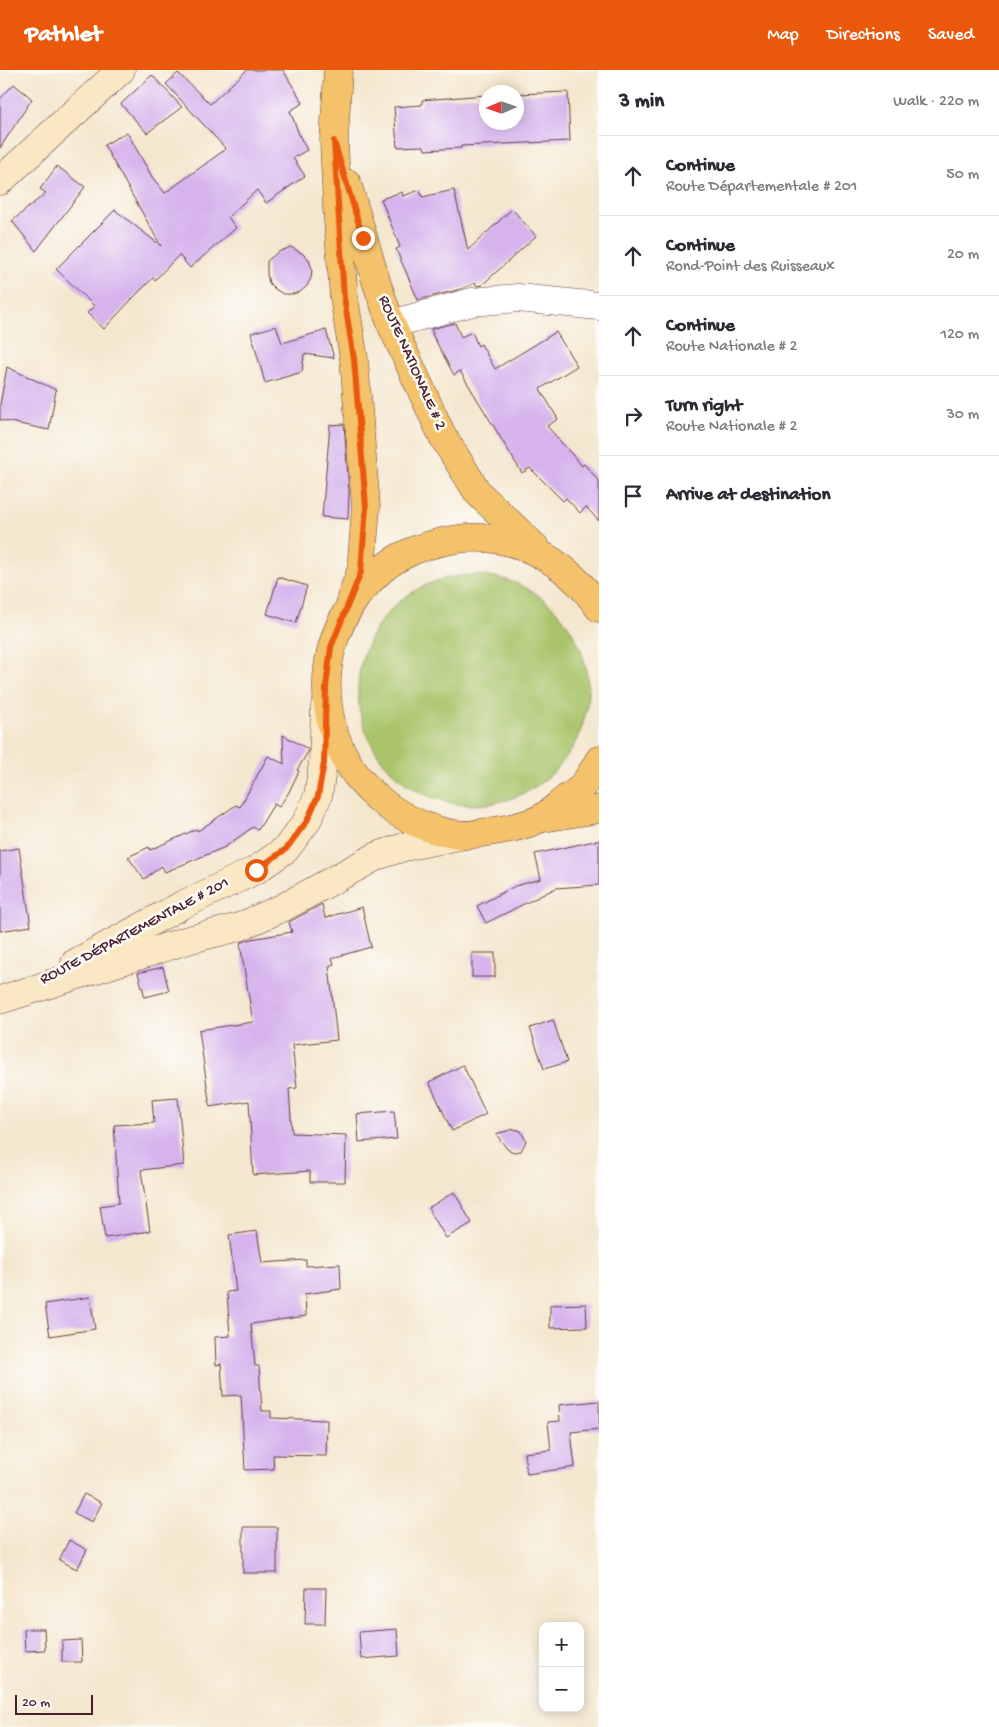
<!DOCTYPE html>
<meta charset="utf-8">
<style>
:root{--surface:#fff;--page:#f7f7f7;--text:#2b2b33;--muted:#7c7c81;--line:#e1e1e2;--accent:#ea580c}
body{margin:0;font-family:"Gochi Hand",sans-serif;background:var(--page);color:var(--text)}
.controls{position:absolute;right:15px;bottom:15px;display:grid;overflow:hidden;border-radius:10px;box-shadow:0 2px 12px #0003}
.controls button{width:45px;height:45px;display:grid;place-items:center;padding:0;border:0;border-bottom:1px solid var(--line);background:var(--surface);color:var(--text);font:25px sans-serif}
.compass{position:absolute;left:479px;top:15px;width:45px;height:45px;border-radius:50%;background:var(--surface);box-shadow:0 2px 12px #0003;rotate:268deg}
.scale{position:absolute;left:15px;bottom:12px;width:78px;box-sizing:border-box;padding-left:5px;border:2px solid #4a1f2b;border-top:0;font-size:14px;line-height:18px;white-space:nowrap;color:#4a1f2b;-webkit-text-stroke:4px #fdfcf7;paint-order:stroke}
.stop{position:absolute;width:15px;height:15px;margin:-11px;border:4px solid #ea580c;border-radius:50%;background:#fff}
.stop.end{background:#ea580c;border-color:#fff;box-shadow:0 1px 5px #0008}
.list{margin:0;padding:0;list-style:none}
h2{display:flex;justify-content:space-between;align-items:center;height:65px;margin:0;padding:0 20px;font-size:21px}
h2 small{font-size:16px;font-weight:400;color:var(--muted)}
.list li{display:grid;grid-template-columns:32px 1fr auto;gap:15px;align-items:center;box-sizing:border-box;height:80px;padding:0 20px;border-top:1px solid var(--line)}
.list b{display:block;font-size:19px;white-space:nowrap}
.list p{margin:0;font-size:16px;white-space:nowrap;color:var(--muted)}
.list em{font-size:16px;font-style:normal;color:var(--muted)}
.icon{flex:none;width:28px;height:28px;fill:none;stroke:currentColor;stroke-width:2;stroke-linecap:round;stroke-linejoin:round}
.map{position:relative;flex:none;width:599px;height:1657px;overflow:hidden}
header{display:flex;align-items:center;gap:30px;box-sizing:border-box;height:70px;padding:0 25px;background:var(--accent);color:#fff}
header strong{font-size:24px}
nav{display:flex;gap:28px;margin-inline-start:auto;font-size:18px}
main{display:flex}
aside{flex:1;background:var(--surface)}
.map>svg:first-child{display:block}
.green{fill:#a9c46b;stroke:#7a724b}
.building{fill:#d5b4ed}
.lines{fill:none;stroke-linecap:round;stroke-linejoin:round}
.street-casing{stroke:#643d44;stroke-width:29}
.secondary-casing{stroke:#643d44;stroke-width:29}
.primary-casing{stroke:#643d44;stroke-width:29}
.street{stroke:#fff;stroke-width:28}
.secondary{stroke:#fae7c3;stroke-width:28}
.primary{stroke:#f3c26a;stroke-width:28}
.route{stroke:#ea580c;stroke-width:6}
.labels{text-anchor:middle;dominant-baseline:central;stroke-width:5;stroke-linejoin:round;paint-order:stroke}
.street-label{font-size:16px;fill:#4a1f2b;stroke:#fdfcf7}
</style>
<header>
<strong>Pathlet</strong>
<nav><a>Map</a><a>Directions</a><a>Saved</a></nav>
</header>
<main>
<div class="map">
<svg width="599" height="1657" viewBox="0 0 599 1657">
<rect width="100%" height="100%" fill="#fdfcf7"/>
<filter id="ink" filterUnits="userSpaceOnUse"><feTurbulence type="fractalNoise" baseFrequency=".02" numOctaves="2"/><feDisplacementMap in="SourceGraphic" scale="10" xChannelSelector="R" yChannelSelector="G"/><feConvolveMatrix kernelMatrix="1 2 1 2 8 2 1 2 1" color-interpolation-filters="sRGB"/></filter>
<filter id="wash" filterUnits="userSpaceOnUse"><feTurbulence type="fractalNoise" baseFrequency=".0096" numOctaves="4" result="noise"/><feDisplacementMap in="SourceGraphic" scale="20" xChannelSelector="R" yChannelSelector="G"/><feGaussianBlur stdDeviation="1.12" result="paint"/><feColorMatrix in="noise" values="0 0 0 0 0 0 0 0 0 0 0 0 0 0 0 0 0 1.4 0 .05"/><feComposite in="paint" operator="in"/></filter>
<g filter="url(#wash)">
<rect width="100%" height="100%" fill="#f4e7cf"/>
<!-- green -->
<circle class="green" cx="473" cy="620" r="115"/>
<g id="blocks">
<!-- building -->
<g class="building">
<polygon points="247,0 283,0 303,33 290,41 300,67 307,80 293,88 305,106 266,133 257,120 228,147 236,158 190,198 179,185 155,210 153,208 131,230 104,259 87,243 94,236 56,199 115,140 161,176 104,75 127,62 152,107 165,123 226,79 166,14 178,3 210,34"/>
<polygon points="152,5 182,37 147,63 121,34"/>
<polygon points="14,14 32,29 0,78 0,29"/>
<polygon points="568,22 570,71 461,76 461,78 425,80 424,76 397,77 394,37 422,35 422,30 486,25 486,52 516,52 516,24"/>
<polygon points="57,96 85,117 36,181 12,151 46,123 40,119"/>
<polygon points="420,120 422,127 454,120 468,180 512,139 536,166 482,215 477,216 475,213 461,219 418,230 396,179 400,177 381,129 402,122 403,126"/>
<polygon points="291,177 303,184 309,190 312,199 311,208 307,216 300,222 292,224 283,224 275,219 269,213 267,204 267,191 278,182"/>
<polygon points="455,253 461,267 472,262 478,276 481,274 495,299 556,262 577,296 540,319 558,349 547,356 582,396 584,394 599,411 599,451 586,437 580,443 566,428 563,431 530,398 522,403 460,301 454,305 432,264 433,264 431,259"/>
<polygon points="276,256 282,273 326,260 334,288 304,284 302,302 265,313 251,263"/>
<polygon points="7,297 56,320 49,360 0,350 0,335"/>
<polygon points="344,354 349,422 348,449 322,447 330,355"/>
<polygon points="278,507 307,516 296,553 267,544"/>
<polygon points="283,665 308,679 308,682 297,700 299,701 289,722 279,737 274,734 258,760 253,757 225,777 165,802 162,796 144,809 128,787 149,777 150,780 197,759 198,761 236,735 240,737 268,686 284,694"/>
<polygon points="599,770 599,815 556,818 486,853 477,836 515,816 541,809 535,784"/>
<polygon points="19,778 31,856 0,861 0,781"/>
<polygon points="322,834 325,848 362,837 371,877 332,888 334,894 329,896 337,970 292,975 297,1018 289,1019 292,1063 346,1065 345,1112 310,1112 310,1101 253,1105 249,1031 210,1037 199,960 253,952 240,873 251,869 292,862 289,852"/>
<rect x="472" y="883" width="23" height="24"/>
<polygon points="163,897 169,921 145,927 138,903"/>
<polygon points="553,950 567,992 544,999 530,958"/>
<polygon points="463,995 486,1044 452,1061 429,1012"/>
<polygon points="178,1028 184,1095 141,1100 150,1161 105,1168 100,1136 119,1133 114,1055 154,1053 152,1030"/>
<polygon points="394,1041 397,1069 359,1072 357,1044"/>
<polygon points="514,1059 521,1061 526,1071 521,1081 514,1082 507,1079 496,1064"/>
<polygon points="454,1122 472,1153 446,1168 428,1138"/>
<polygon points="257,1161 262,1193 306,1190 306,1196 340,1194 341,1219 305,1224 306,1246 251,1254 255,1296 259,1296 262,1341 271,1341 271,1348 327,1350 326,1386 273,1385 274,1399 245,1400 241,1325 223,1326 221,1294 216,1295 215,1267 230,1266 227,1222 236,1221 229,1165"/>
<polygon points="90,1227 95,1259 50,1266 45,1234"/>
<polygon points="586,1234 587,1257 550,1258 550,1235"/>
<polygon points="599,1331 599,1359 571,1362 575,1397 527,1404 524,1383 551,1380 548,1352 560,1351 559,1335"/>
<polygon points="84,1424 102,1433 92,1452 74,1443"/>
<rect x="243" y="1457" width="34" height="46"/>
<polygon points="69,1470 87,1480 77,1499 59,1490"/>
<polygon points="306,1518 326,1518 325,1554 305,1554"/>
<polygon points="24,1559 44,1559 45,1580 25,1581"/>
<polygon points="397,1559 399,1586 361,1589 359,1562"/>
<polygon points="81,1570 82,1592 62,1592 62,1571"/>
</g>
</g>
</g>
<g filter="url(#ink)">
<use href="#blocks" fill-opacity="0" stroke="#643d44" stroke-width="1"/>
<g class="lines">
<!-- street casing -->
<g class="street-casing">
<polyline id="street" points="391,254 472,232 518,228 599,236"/>
</g>
<!-- secondary casing -->
<g class="secondary-casing">
<g id="secondary">
<polyline points="0,111 121,0"/>
<polyline points="75,893 182,835 256,800 286,779 307,751 318,726 323,693 325,637"/>
<polyline points="0,930 188,870 239,857 282,838 377,786 404,777 464,765"/>
</g>
</g>
<!-- primary casing -->
<g class="primary-casing">
<g id="primary">
<polyline points="338,0 334,71 337,137 344,228 354,289 366,437 361,501 351,528"/>
<polyline points="347,113 377,214 391,254 442,365 478,423 535,477"/>
<path d="M599,538C568,492 515,461 458,469C438,472 418,477 400,487C383,496 369,511 357,526C307,593 320,688 389,737C409,751 439,764 464,765C474,765 485,762 495,761C508,759 531,754 543,747C551,742 559,734 567,728C572,725 578,721 582,716C589,709 594,699 599,690"/>
<polyline points="543,748 599,739"/>
</g>
</g>
<!-- street -->
<use href="#street" class="street"/>
<!-- secondary -->
<use href="#secondary" class="secondary"/>
<!-- primary -->
<use href="#primary" class="primary"/>
</g>
</g>
<g class="lines" filter="url(#ink)">
<!-- route -->
<polyline class="route" points="256,800 286,779 307,751 318,726 324,693 326,617 331,577 361,502 366,437 354,289 344,228 334,71 363,168"/>
</g>
<g class="labels">
<!-- street labels -->
<g class="street-label">
<text transform="translate(411 293) rotate(66)">ROUTE NATIONALE # 2</text>
<text transform="translate(135 862) rotate(-28)">ROUTE DÉPARTEMENTALE # 201</text>
</g>
</g>
</svg>
<div class="controls">
<button>+</button>
<button>−</button>
</div>
<svg class="compass" viewBox="-18 -18 36 36"><path d="M0-13l5 13h-10z" fill="#e53935"/><path d="M0 13l5-13h-10z" fill="#7c7c81"/></svg>
<div class="scale">20 m</div>
<div class="stop" style="left:256px;top:800px"></div>
<div class="stop end" style="left:363px;top:168px"></div>
</div>
<aside>
<h2>3 min<small>Walk · 220 m</small></h2>
<ul class="list">
<li><svg class="icon" aria-label="ahead" viewBox="0 0 24 24"><path d="M12 20V5M6 11l6-6 6 6"/></svg><div><b>Continue</b><p>Route Départementale # 201</p></div><em>50 m</em></li>
<li><svg class="icon" aria-label="ahead" viewBox="0 0 24 24"><path d="M12 20V5M6 11l6-6 6 6"/></svg><div><b>Continue</b><p>Rond-Point des Ruisseaux</p></div><em>20 m</em></li>
<li><svg class="icon" aria-label="ahead" viewBox="0 0 24 24"><path d="M12 20V5M6 11l6-6 6 6"/></svg><div><b>Continue</b><p>Route Nationale # 2</p></div><em>120 m</em></li>
<li><svg class="icon" aria-label="right" viewBox="0 0 24 24"><path d="M7 20v-9h11M14 6l5 5-5 5"/></svg><div><b>Turn right</b><p>Route Nationale # 2</p></div><em>30 m</em></li>
<li><svg class="icon" aria-label="arrive" viewBox="0 0 24 24"><path d="M6 21V4h12l-3 4 3 4H6"/></svg><div><b>Arrive at destination</b></div></li>
</ul>
</aside>
</main>
